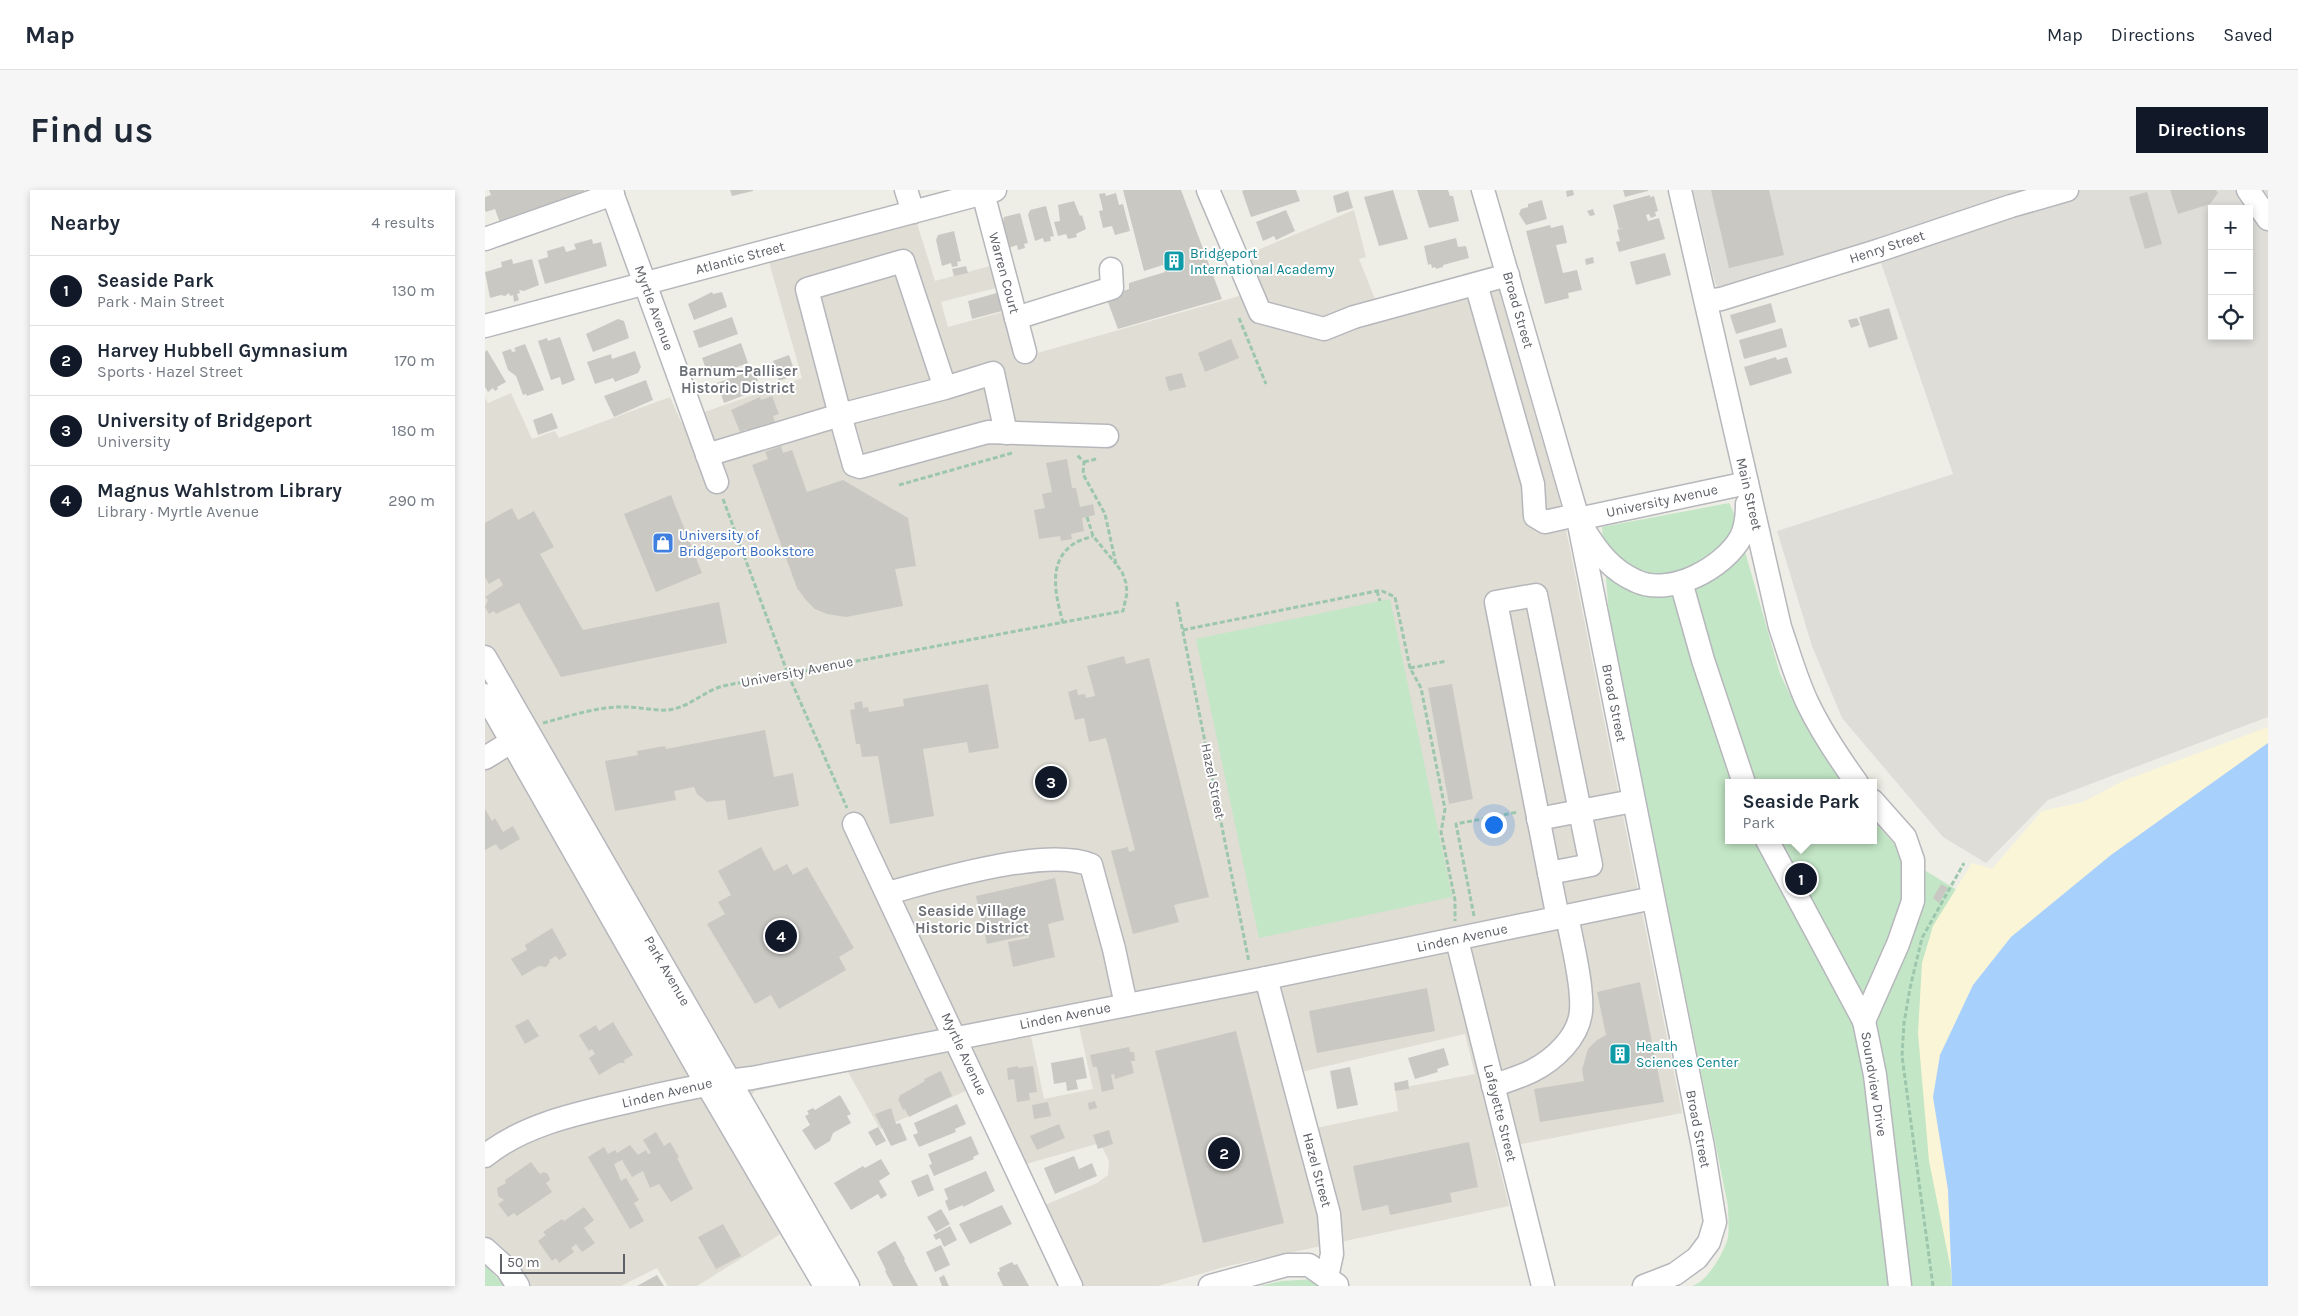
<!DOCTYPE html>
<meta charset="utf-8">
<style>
:root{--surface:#fff;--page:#f6f6f7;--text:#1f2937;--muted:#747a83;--line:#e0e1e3;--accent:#111827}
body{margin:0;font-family:Karla,sans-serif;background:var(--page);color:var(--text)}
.controls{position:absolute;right:15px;top:15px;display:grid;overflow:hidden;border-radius:0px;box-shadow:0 2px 8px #0003}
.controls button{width:45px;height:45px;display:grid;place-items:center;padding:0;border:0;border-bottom:1px solid var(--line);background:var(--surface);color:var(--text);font:25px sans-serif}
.scale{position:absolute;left:15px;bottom:12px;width:125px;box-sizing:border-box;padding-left:5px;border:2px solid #5d6066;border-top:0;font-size:14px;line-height:18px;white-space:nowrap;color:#5d6066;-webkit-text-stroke:4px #fff;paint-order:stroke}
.you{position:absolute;left:1008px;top:634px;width:18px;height:18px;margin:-12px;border:4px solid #fff;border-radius:50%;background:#1a73e8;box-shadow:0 0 0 8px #1a73e833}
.badge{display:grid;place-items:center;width:32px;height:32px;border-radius:50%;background:var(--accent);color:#fff;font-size:16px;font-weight:700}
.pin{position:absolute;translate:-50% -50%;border:2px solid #fff;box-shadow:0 1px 5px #0006}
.popup{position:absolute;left:1240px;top:589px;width:152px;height:65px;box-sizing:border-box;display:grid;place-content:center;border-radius:0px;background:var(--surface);filter:drop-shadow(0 1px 4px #0005);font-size:16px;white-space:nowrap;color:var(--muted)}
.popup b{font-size:19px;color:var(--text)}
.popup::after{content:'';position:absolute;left:50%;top:100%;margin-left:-10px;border:10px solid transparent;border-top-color:var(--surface)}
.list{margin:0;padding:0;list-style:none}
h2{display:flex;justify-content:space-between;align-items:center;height:65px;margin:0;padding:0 20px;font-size:21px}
h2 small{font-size:16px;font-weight:400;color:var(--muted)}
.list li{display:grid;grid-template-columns:32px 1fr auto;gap:15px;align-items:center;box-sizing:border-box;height:70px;padding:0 20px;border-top:1px solid var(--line)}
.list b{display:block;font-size:19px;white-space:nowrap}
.list p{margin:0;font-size:16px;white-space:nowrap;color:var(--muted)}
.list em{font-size:16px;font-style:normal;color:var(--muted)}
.icon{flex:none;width:28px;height:28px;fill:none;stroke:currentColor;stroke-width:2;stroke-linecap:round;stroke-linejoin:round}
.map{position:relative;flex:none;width:1783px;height:1096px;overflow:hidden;border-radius:0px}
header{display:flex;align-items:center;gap:30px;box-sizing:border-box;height:70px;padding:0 25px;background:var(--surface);border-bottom:1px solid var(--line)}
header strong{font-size:24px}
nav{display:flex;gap:28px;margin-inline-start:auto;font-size:18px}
.intro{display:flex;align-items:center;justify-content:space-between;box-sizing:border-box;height:120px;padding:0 30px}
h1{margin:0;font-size:35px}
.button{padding:12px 22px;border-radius:0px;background:var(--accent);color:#fff;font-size:18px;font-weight:700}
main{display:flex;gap:30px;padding:0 30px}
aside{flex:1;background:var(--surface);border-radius:0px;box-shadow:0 2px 8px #0003}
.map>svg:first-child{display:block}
.industrial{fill:#deddd8;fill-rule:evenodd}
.education{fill:#dfddd4;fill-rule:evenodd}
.green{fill:#c3e6c6}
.sand{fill:#faf5d6}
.water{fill:#a8d0fd}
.building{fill:#cac8c3}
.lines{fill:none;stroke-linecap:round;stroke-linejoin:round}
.minor-casing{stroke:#b6b7bc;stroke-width:25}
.path{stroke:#9cc7ad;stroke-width:3;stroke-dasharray:5 2.5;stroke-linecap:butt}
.minor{stroke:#fff;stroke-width:22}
.labels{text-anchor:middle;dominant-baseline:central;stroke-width:4;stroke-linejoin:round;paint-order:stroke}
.street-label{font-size:14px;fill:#5d6066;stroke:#fff}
.culture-label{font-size:14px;fill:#0d838f;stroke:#fff;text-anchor:start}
.shop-label{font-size:14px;fill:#366cbe;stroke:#fff;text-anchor:start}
.neighbourhood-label{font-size:15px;font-weight:bold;fill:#6e7278;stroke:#fff}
</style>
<header>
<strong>Map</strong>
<nav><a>Map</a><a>Directions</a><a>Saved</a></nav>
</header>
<div class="intro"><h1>Find us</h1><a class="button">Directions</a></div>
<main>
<aside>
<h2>Nearby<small>4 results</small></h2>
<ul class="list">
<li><span class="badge">1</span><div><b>Seaside Park</b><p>Park · Main Street</p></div><em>130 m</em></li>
<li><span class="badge">2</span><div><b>Harvey Hubbell Gymnasium</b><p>Sports · Hazel Street</p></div><em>170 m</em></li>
<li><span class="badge">3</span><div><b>University of Bridgeport</b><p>University</p></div><em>180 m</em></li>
<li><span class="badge">4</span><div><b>Magnus Wahlstrom Library</b><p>Library · Myrtle Avenue</p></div><em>290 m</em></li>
</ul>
</aside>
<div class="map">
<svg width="1783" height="1096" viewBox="0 0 1783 1096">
<rect width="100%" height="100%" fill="#efeee6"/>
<!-- industrial -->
<path class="industrial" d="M1208,0H1783V527L1563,610L1501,673L1458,647L1357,528L1327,456L1292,341L1468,284L1392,61L1236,109L1229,89ZM1727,19H1764V146H1727Z"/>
<!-- education -->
<path class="education" d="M869,20L881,67L874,69L890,109L1007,76L1074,309L1083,349L1197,923L1010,959L1024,1016L743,1076L673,1096H598L560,1015L612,993L623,985L624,971L615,953L541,974L503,891L395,939L363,882L270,901L265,907L329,1023L212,1096H183L172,1078L136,1096H45L0,1045V208L3,213L26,203L47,249L70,241L74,248L185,207L196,232L208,226L317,188L284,72L432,33L450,91L505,76L511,98L456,112L463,137L518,122L531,169L772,101L758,66ZM594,836L608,899L559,909L546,846ZM980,844L990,884L910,899L913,921L831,938L816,882Z"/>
<!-- green -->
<g class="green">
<path d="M1244,313L1249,323L1295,484L1315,525L1359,593H1244V650H1388L1389,631L1423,670L1485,708L1463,1000L1467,1096H1207C1222,1092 1237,1065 1242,1051C1245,1041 1243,1027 1243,1016L1124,426L1117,337Z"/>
<polygon points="905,409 967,707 774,748 711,449"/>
<polygon points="0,1075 20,1096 0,1096"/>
<polygon points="829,1089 841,1096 775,1096 796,1091"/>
</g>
<!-- sand -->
<polygon class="sand" points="1783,537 1783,1096 1467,1096 1466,1080 1444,971 1433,843 1437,773 1448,736 1487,673 1507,679 1557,621 1598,612 1638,591"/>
<!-- water -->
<polygon class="water" points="1783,553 1783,1096 1467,1096 1463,1000 1448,907 1455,865 1488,795 1526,747 1626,665"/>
<!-- building -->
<g class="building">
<polygon points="4,0 99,0 101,8 16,36 10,19 1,22 0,20 0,7 6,5"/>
<polygon points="245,0 268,0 268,1 247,6"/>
<polygon points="638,0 696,0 737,109 633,139 621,107 644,99 644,93 680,82 678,75 659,81"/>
<polygon points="759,0 811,0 815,11 766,27 757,1"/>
<polygon points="908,0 923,49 894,56 879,7"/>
<polygon points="932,0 963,0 965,6 968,6 974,31 944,38"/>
<polygon points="1086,0 1088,0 1089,5 1082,7 1081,1"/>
<polygon points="1138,0 1163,0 1163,1 1140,7"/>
<polygon points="1226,0 1284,0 1299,65 1244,78"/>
<polygon points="1685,0 1731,0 1733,3 1725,14 1693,24"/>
<polygon points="863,1 868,18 852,23 848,6"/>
<polygon points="1662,2 1677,54 1660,59 1644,7"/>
<polygon points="620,3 621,6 631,3 634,15 638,14 645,41 630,45 627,36 618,38 614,21 618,20 614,4"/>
<polygon points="1165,5 1165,7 1169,6 1173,21 1170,22 1171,26 1166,28 1164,24 1161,25 1163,31 1174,28 1180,49 1134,62 1131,52 1135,51 1132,40 1142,37 1134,39 1128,15"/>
<polygon points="1057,10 1062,29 1041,35 1034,24 1036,19 1043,17 1043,14"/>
<polygon points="589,11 595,26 597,25 601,39 591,44 592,47 583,49 581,44 573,46 569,32 575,31 573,15"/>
<polygon points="561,16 569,46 565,47 566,51 559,52 558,48 550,51 543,25 545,20"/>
<polygon points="1108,19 1110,25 1105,26 1102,21"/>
<polygon points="801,20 810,41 791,50 789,46 778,51 771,32"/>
<polygon points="535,23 543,53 539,54 540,58 533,60 532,55 524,58 518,32 519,27"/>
<polygon points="1065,35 1066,38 1078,35 1082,53 1071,55 1078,83 1092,80 1097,100 1083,103 1084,108 1060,114 1041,41"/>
<polygon points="469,41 476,71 472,72 473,76 467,77 466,73 457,76 451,50 453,45"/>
<polygon points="971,48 973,57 981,56 984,68 958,75 958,77 951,79 950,77 947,78 946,74 943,75 939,56"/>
<polygon points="107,49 108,54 116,52 122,76 60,94 53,70 63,67 62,61 79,56 81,62 91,59 89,54"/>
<polygon points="1180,63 1186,85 1151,95 1145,72"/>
<polygon points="1108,67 1109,73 1101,75 1100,69"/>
<polygon points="27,69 28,74 47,69 54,95 39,101 34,100 35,103 32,104 34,110 29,112 28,105 25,106 24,103 20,106 16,105 5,108 0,82 17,77 16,72"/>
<polygon points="481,76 483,83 469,86 467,79"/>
<polygon points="227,102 228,104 237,102 242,117 209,130 203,114"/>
<polygon points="512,103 517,121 487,129 483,111"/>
<polygon points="1286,113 1291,132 1251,144 1245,125"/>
<polygon points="1404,118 1413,149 1384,158 1374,127"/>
<polygon points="247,127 253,144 214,158 208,141"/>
<polygon points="1372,128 1375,135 1366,138 1363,130"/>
<polygon points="133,129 139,131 144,148 108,162 101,144"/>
<polygon points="1297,138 1302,157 1259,169 1254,150"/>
<polygon points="75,147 90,190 77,195 75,187 66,190 53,151 62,148 63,151"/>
<polygon points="746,149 754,168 720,182 713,163"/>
<polygon points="256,153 263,173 224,187 217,168"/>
<polygon points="40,154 59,200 42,206 41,204 38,205 31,186 23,180 17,162 26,159 27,162 31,161 29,158"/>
<polygon points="2,160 21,192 12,197 13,199 10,201 8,198 3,202 0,197 0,162"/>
<polygon points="150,161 156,177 153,183 130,192 128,188 110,194 102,172 126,164 127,169"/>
<polygon points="304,165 311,185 294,191 288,171"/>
<polygon points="1291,167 1292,170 1302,167 1307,183 1265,196 1259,177"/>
<polygon points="266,181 268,184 270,183 273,191 270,192 273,200 239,213 235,201 231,203 229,197 233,196 232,193"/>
<polygon points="697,183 701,197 684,201 680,187"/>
<polygon points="161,190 168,210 129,227 119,206"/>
<polygon points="287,206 294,224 288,226 290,232 263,242 262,239 255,242 246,220 275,207 276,210"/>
<polygon points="67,223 73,238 53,245 48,230"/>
<polygon points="296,256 298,263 307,260 322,302 358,290 423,328 431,376 410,379 418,416 361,427 342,424 330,419 321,410 312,398 267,275 283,269 280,262"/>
<polygon points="582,269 587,298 591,298 595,317 608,314 610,325 597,328 599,341 586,344 587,349 576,351 575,346 554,349 549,320 560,318 557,304 567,302 561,273"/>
<polygon points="186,305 217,383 171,402 139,324"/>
<polygon points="27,318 33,330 49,321 69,357 55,364 98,440 234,412 242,453 76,487 34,413 11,424 9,421 4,424 0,417 3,410 0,407 18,395 14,388 4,394 0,387 0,333"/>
<polygon points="639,466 641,474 664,468 724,707 689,715 694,732 648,744 626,661 643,657 644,662 650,660 621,548 604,552 599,528 590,530 583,502 592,499 593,505 600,504 601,508 610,506 602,476"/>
<polygon points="503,494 514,558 484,563 482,552 438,559 449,626 405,634 393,566 377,567 375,554 371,554 365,520 370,519 369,513 377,511 378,518 383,517 384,522 419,516 418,509"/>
<polygon points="967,494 988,609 964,614 943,498"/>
<polygon points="280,540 289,587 308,583 314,616 243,630 240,610 222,612 212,604 209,597 189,601 191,610 130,621 120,571 153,565 152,561 180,556 181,559"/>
<polygon points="0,619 7,631 10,628 18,642 28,636 35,649 18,659 15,660 11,654 0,660"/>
<polygon points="276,657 289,681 302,674 308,685 322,677 369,758 354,767 361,780 294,819 286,805 270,814 222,734 240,724 233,712 246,705 233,681"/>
<polygon points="570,688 579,730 563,734 570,767 528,777 523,752 544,748 544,745 502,754 491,706"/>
<polygon points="1456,694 1463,698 1454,713 1448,708"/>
<polygon points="67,738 82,765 74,770 71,766 64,770 65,772 61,777 54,776 37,786 26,769 42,760 40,755"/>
<polygon points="1155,792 1179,912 1055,932 1049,899 1099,891 1097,880 1103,859 1112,850 1121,845 1112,802"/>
<polygon points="942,798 950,841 832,863 824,821"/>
<polygon points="43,829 54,846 40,854 30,836"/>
<polygon points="128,832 148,865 139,870 140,873 134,873 114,885 104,868 110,864 107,859 104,861 94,845 111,835 114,841"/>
<polygon points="751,841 799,1033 718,1053 670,861"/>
<polygon points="644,857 645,862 649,862 650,871 646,871 649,883 630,889 629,884 626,885 629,899 617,902 612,877 608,877 605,865"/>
<polygon points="959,858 964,875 952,879 953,882 930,889 923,868"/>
<polygon points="598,867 602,888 591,890 593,899 582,901 581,892 569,894 566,873"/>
<polygon points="533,876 533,878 548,876 552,902 544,903 545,910 532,912 529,889 523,890 522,878"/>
<polygon points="865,877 873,915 852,919 845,881"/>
<polygon points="456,881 467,906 424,927 420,919 418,920 413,909 415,908 414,906 440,891 439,889"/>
<polygon points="923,890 924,899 910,901 909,893"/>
<polygon points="355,905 366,924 362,926 366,933 348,943 345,951 330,960 317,940 325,935 320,926 324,924 322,921 328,918 330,920"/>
<polygon points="610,911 612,918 604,920 603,913"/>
<polygon points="563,912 566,926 549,929 547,915"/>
<polygon points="472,914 481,934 470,939 471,942 434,957 428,945 433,943 429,933"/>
<polygon points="406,918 411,934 415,933 422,950 406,956 390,924"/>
<polygon points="574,934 580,948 552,960 545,946"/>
<polygon points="393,937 401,951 391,956 383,942"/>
<polygon points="624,940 628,954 613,959 608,945"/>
<polygon points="171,942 179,956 185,952 194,967 192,968 208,999 186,1012 174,994 165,998 158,981 147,987 137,970 129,974 136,991 141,988 154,1010 149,1013 159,1031 145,1039 103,967 119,957 123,964 130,960 132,963 145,955 153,965 161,960 163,964 166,963 158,950"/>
<polygon points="486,946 494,964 488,967 489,969 449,986 444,975 447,974 443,964"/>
<polygon points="984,952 993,997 965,1003 967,1012 905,1025 903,1015 877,1021 868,976"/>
<polygon points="589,966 594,979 607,973 612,986 570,1004 559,978"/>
<polygon points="396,969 405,984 394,991 402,1005 396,1009 393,1004 366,1020 349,993 378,976 380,978"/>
<polygon points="46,972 55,984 59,982 63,984 65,990 61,993 67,1002 32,1026 29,1023 23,1027 13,1014 19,1010 13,1006 12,998 21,993 20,990"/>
<polygon points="501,981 510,1001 478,1017 478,1015 464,1021 460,1011 463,1009 459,999"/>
<polygon points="443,984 449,1000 433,1007 426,991"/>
<polygon points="517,1015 527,1034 485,1054 474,1034"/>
<polygon points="99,1017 109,1030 99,1038 110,1053 97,1062 91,1054 86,1058 89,1062 74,1073 71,1068 67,1071 53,1051 61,1045 58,1042 77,1029 79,1031"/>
<polygon points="456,1019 465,1034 451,1042 442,1027"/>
<polygon points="238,1034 256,1066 231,1079 213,1047"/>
<polygon points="465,1036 472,1050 459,1057 455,1048 451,1050 448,1045"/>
<polygon points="410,1051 420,1069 419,1070 433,1096 408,1096 400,1081 401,1080 392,1062"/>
<polygon points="456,1055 465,1075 450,1082 441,1062"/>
<polygon points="527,1072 529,1075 532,1074 544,1096 518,1096 512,1083 515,1081 514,1078"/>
<polygon points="172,1085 179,1096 152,1096"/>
<polygon points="459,1085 464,1096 457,1096 454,1088"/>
</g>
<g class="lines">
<!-- minor casing -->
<g class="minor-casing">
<g id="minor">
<polyline points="126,0 232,292"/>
<polyline points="421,0 428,22"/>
<polyline points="723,0 775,122 839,139 869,127 1023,85"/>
<polyline points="998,0 1093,329 1218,957 1230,1032 1224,1052 1212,1068 1190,1084 1159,1096"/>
<path d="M1195,0L1295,437C1304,463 1311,489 1323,514C1336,541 1354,568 1372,593"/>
<polyline points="1763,0 1783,29"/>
<polyline points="498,3 540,162"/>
<polyline points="0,49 128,4"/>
<polyline points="991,94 1048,294 1050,326 1060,332 1091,325"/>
<polyline points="1221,111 1236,109 1392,61 1526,16 1582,0"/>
<polyline points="531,128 627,98 626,79"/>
<polyline points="0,136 510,0"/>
<polyline points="460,198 355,225 322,99 418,71 460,198 508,183 521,243"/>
<polyline points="222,265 355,225 369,275 375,277 503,242 622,246"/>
<polyline points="1093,329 1262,293"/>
<path d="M1098,338C1112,361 1126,380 1151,391C1185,407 1239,378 1256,347C1261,337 1262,325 1262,314"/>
<polyline points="1196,392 1218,470 1259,593"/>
<polygon points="1051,405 1106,675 1064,683 1011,412"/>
<polyline points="0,467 363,1096"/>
<polyline points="0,505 221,893 340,1096"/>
<polyline points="0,568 39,544"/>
<polyline points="1388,611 1420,647 1428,670 1428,711 1413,754 1379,831 1390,885 1415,1096"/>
<polyline points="1053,629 1148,611"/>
<polyline points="369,634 586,1096"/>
<polyline points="1282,650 1379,831"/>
<polyline points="1064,683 1073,728"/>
<path d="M402,703C449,691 561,656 606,675L629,759L641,815"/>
<polyline points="972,750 1058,1096"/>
<polyline points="781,788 844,1024 847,1064 842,1087"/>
<path d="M1008,896C1021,891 1035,887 1047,881C1069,870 1094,847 1096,821C1098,796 1087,752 1082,726"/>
<path d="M0,966C39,934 95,923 142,912C184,902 224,893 267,888L781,788L1168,708"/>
<polyline points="0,1059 22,1079 33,1096"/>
<polyline points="725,1096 802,1075 824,1075 852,1095"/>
</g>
</g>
<!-- path -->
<g class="path">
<polyline points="754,128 781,194"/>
<polyline points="599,272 611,269"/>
<polyline points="414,295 527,263"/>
<polyline points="238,309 303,484 362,618"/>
<polyline points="602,327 608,346 631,374"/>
<polyline points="892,401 895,411"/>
<polyline points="692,412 764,772"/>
<path d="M578,433C571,406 561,371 590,353C595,350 602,348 608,346"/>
<polyline points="698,440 892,401 897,401 910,407 925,478 936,498 960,619 956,642 970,710 970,731"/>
<polyline points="925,478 962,471"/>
<path d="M58,533C85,526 114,516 141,517C155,517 170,521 183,520C204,517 214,505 232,498C255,490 280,493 303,484L638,421L642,403L641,393L637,382L631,374L620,324L598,284L599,272L592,265"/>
<polyline points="989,726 971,634 1033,622"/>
<polyline points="1448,1096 1417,866 1419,833 1425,798 1437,748 1479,673"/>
</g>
<!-- minor -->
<use href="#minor" class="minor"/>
</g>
<!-- icons -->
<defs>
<g id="building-square" transform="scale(1.125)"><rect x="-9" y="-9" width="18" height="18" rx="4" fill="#0f9aa8" stroke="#fff"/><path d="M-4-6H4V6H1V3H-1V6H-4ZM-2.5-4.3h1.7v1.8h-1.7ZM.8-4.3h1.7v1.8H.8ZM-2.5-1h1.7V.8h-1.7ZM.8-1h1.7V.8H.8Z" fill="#fff"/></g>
<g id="shop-square" transform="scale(1.125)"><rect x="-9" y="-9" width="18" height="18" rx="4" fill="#3f7fe0" stroke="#fff"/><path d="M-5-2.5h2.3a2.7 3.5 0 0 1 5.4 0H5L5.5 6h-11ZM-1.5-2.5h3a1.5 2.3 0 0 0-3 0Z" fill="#fff"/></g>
</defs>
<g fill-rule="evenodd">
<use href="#building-square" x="689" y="71"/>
<use href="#shop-square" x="178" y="353"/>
<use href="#building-square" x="1135" y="864"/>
</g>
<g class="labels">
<!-- street labels -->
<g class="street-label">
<text transform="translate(1402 57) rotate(-18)">Henry Street</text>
<text transform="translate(255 68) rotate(-15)">Atlantic Street</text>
<text transform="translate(519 83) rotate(75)">Warren Court</text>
<text transform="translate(169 118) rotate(70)">Myrtle Avenue</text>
<text transform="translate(1033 120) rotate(74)">Broad Street</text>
<text transform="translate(1264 304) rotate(77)">Main Street</text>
<text transform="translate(1177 311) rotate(-12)">University Avenue</text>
<text transform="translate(312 482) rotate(-11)">University Avenue</text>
<text transform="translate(1129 513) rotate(79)">Broad Street</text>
<text transform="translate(728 591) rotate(79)">Hazel Street</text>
<text transform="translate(977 748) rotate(-12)">Linden Avenue</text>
<text transform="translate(182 781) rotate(60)">Park Avenue</text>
<text transform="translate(580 826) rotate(-11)">Linden Avenue</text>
<text transform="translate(479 864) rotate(65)">Myrtle Avenue</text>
<text transform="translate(1389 894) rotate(81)">Soundview Drive</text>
<text transform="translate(182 903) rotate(-13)">Linden Avenue</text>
<text transform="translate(1015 923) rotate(76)">Lafayette Street</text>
<text transform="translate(1213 939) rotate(79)">Broad Street</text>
<text transform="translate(832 980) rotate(75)">Hazel Street</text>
</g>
<!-- culture labels -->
<g class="culture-label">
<text x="705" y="63">Bridgeport<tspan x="705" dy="16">International Academy</tspan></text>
<text x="1151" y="856">Health<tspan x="1151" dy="16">Sciences Center</tspan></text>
</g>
<!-- shop labels -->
<g class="shop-label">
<text x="194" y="345">University of<tspan x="194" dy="16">Bridgeport Bookstore</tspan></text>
</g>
<!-- neighbourhood labels -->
<g class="neighbourhood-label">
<text x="253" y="181">Barnum–Palliser<tspan x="253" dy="17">Historic District</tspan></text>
<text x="487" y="721">Seaside Village<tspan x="487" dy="17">Historic District</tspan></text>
</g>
</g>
</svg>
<div class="controls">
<button>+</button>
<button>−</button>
<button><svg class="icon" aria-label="locate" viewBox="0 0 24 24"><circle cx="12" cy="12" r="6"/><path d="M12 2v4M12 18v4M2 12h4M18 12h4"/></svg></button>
</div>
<div class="scale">50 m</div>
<div class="you"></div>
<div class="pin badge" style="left:1316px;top:689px">1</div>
<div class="popup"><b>Seaside Park</b>Park</div>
<div class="pin badge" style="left:739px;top:963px">2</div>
<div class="pin badge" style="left:566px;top:592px">3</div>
<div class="pin badge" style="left:296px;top:746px">4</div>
</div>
</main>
